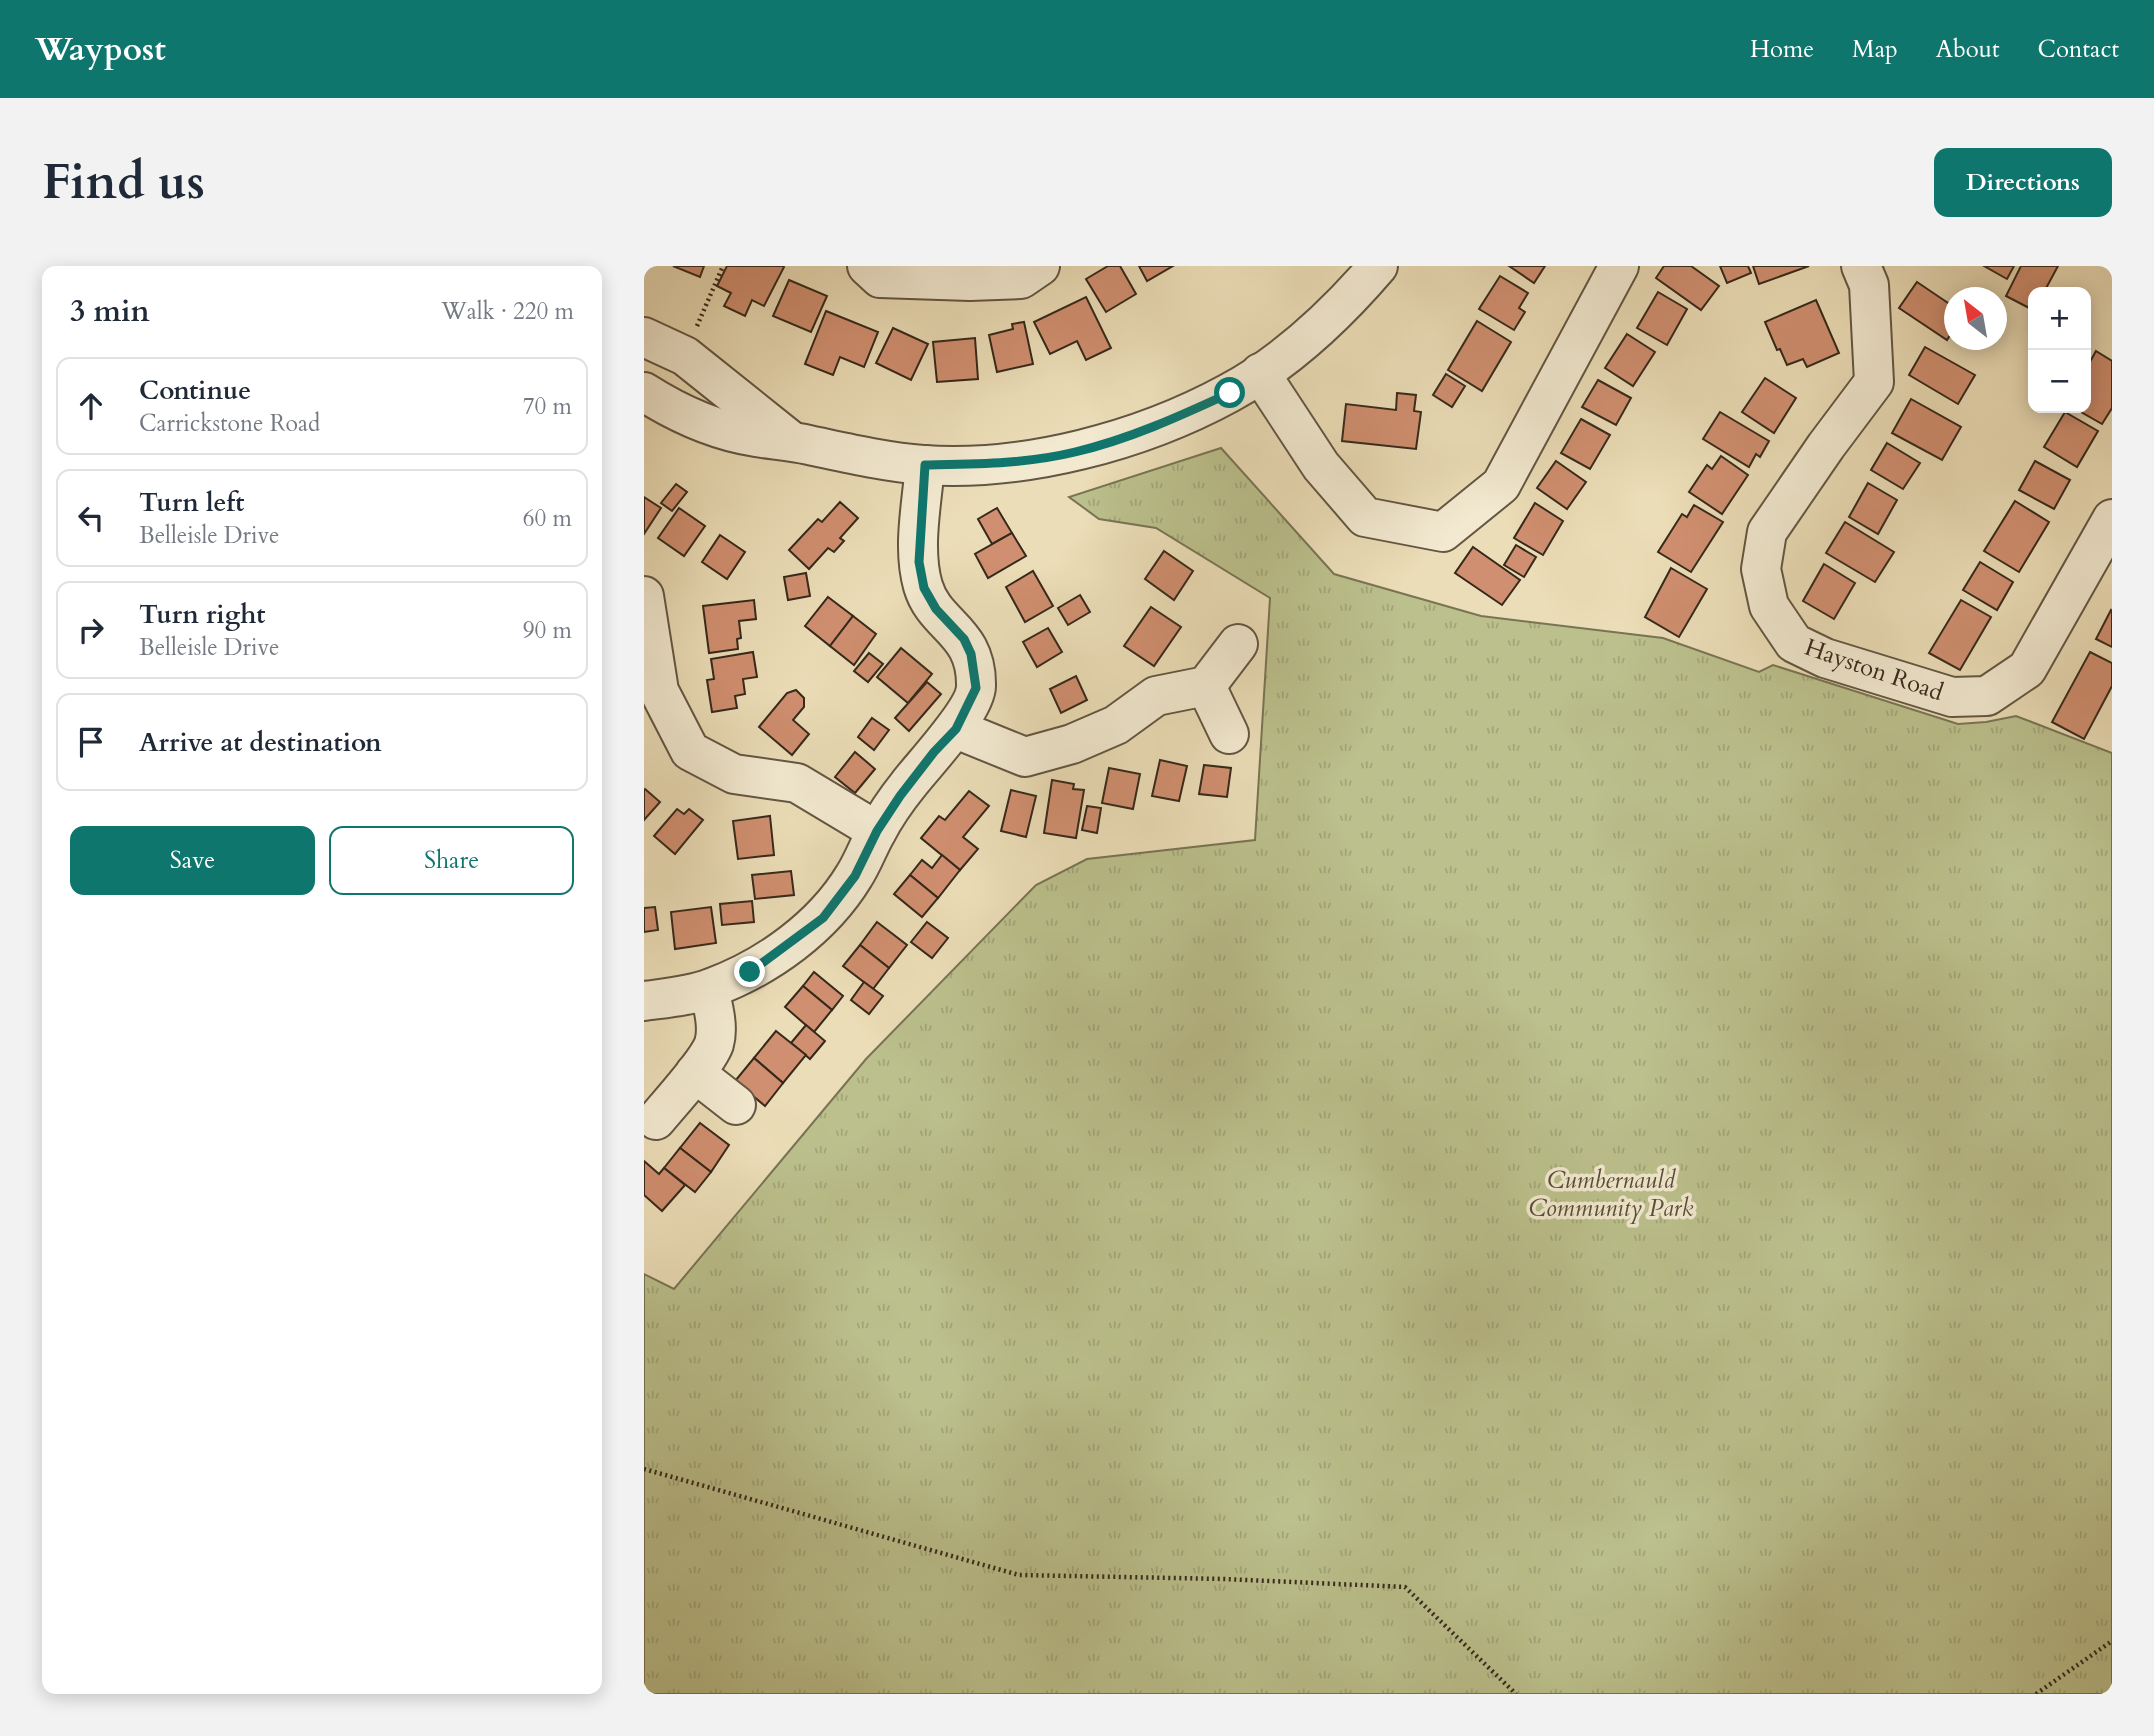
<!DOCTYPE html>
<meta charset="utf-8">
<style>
:root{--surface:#fff;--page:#f2f2f3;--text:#1f2937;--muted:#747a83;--line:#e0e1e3;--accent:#0f766e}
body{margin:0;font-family:Cardo,serif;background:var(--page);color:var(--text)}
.controls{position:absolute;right:21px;top:21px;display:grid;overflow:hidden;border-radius:14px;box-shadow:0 4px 18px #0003}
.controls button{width:63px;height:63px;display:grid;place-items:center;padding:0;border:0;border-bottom:2px solid var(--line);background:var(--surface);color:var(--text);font:35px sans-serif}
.compass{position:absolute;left:1300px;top:21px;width:63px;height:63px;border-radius:50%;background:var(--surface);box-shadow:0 4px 18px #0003;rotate:329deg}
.stop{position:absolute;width:21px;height:21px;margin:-16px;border:5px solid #0f766e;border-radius:50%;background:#fff}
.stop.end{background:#0f766e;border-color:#fff;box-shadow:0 2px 7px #0008}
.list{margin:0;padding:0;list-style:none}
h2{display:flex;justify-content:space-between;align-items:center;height:91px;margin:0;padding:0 28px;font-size:30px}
h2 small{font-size:23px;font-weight:400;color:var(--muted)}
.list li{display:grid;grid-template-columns:46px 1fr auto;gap:21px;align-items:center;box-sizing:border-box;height:98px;margin:0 14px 14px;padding:0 14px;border:2px solid var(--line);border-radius:14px}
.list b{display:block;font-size:26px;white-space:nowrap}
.list p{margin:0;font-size:23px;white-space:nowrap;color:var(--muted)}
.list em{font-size:23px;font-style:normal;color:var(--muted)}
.actions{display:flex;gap:14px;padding:21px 28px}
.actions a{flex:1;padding:16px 0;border:2px solid var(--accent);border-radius:14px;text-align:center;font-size:24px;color:var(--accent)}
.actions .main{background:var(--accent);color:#fff}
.icon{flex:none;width:38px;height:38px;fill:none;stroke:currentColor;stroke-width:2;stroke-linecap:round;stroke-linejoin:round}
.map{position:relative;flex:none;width:1468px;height:1428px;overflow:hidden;border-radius:14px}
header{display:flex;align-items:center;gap:42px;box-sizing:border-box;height:98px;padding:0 35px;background:var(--accent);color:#fff}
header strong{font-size:33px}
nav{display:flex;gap:38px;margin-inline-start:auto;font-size:24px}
.intro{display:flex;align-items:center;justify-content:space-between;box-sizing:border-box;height:168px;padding:0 42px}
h1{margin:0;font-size:49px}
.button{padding:18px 32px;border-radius:14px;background:var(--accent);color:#fff;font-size:24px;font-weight:700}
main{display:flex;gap:42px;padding:0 42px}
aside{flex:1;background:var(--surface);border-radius:14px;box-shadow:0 4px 18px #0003}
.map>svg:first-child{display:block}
.park{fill:url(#park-tufts);stroke:#787454;stroke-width:2}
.building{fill:#d08f70;stroke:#36291b;stroke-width:2}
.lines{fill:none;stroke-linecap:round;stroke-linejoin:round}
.minor-casing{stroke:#635642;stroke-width:42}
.path{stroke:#36291b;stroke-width:4.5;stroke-dasharray:2 3.5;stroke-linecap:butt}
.minor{stroke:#f2e9d0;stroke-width:38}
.route{stroke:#0f766e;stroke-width:9}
.labels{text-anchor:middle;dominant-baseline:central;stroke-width:7;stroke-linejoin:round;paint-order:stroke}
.street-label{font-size:24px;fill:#36291b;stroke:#f2e9d0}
.park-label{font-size:24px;font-style:italic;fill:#574f37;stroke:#f2e9d0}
</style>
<header>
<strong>Waypost</strong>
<nav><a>Home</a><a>Map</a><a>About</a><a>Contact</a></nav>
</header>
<div class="intro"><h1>Find us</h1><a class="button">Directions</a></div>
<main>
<aside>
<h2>3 min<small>Walk · 220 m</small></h2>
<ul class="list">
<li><svg class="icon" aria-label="ahead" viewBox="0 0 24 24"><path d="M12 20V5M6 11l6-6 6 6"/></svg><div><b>Continue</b><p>Carrickstone Road</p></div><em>70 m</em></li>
<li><svg class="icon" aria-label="left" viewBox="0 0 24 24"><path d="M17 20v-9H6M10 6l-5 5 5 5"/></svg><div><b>Turn left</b><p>Belleisle Drive</p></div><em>60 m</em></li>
<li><svg class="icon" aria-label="right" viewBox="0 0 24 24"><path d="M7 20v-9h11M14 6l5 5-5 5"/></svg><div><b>Turn right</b><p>Belleisle Drive</p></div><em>90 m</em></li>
<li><svg class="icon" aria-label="arrive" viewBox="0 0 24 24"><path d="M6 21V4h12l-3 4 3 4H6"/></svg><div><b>Arrive at destination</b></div></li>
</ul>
<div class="actions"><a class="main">Save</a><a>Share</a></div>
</aside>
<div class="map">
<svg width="1468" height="1428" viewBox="0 0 1468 1428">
<defs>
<pattern id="park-tufts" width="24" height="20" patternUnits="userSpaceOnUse" patternTransform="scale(1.75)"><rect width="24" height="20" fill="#bbc08c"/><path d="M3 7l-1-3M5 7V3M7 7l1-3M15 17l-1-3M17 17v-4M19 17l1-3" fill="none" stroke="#a1a578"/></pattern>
</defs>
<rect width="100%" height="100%" fill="#ebddb7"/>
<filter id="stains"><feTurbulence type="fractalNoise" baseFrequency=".00286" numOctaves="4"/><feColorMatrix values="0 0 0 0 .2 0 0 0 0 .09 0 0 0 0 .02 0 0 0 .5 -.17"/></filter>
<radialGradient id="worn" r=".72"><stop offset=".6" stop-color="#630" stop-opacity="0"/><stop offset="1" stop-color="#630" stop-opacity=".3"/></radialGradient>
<!-- park -->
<polygon class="park" points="577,182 690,308 837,350 1019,372 1115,406 1129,399 1314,458 1342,456 1372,450 1468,487 1468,1428 0,1428 0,1008 30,1023 222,793 392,619 443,593 611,574 626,332 512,262 455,253 425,231"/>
<!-- building -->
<g class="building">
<polygon points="29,0 60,0 56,11"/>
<polygon points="83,0 139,0 140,1 120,40 108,34 101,50 80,40 87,27 73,20"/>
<polygon points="464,0 476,0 492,28 462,46 442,13"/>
<polygon points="495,0 529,0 503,15"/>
<polygon points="865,0 901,0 890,17"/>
<polygon points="1020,0 1047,0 1075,20 1057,44 1012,12"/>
<polygon points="1076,0 1104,0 1107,7 1083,17"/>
<polygon points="1109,0 1165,0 1115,18"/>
<polygon points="1340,0 1370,0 1363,13"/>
<polygon points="1377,0 1414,0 1400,26 1389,26 1389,44 1362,30"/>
<polygon points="856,10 884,27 875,42 881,46 870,64 835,43"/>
<polygon points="145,14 183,30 167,66 129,50"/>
<polygon points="1273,16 1310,41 1310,63 1303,74 1255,42"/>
<polygon points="1014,26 1043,43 1023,79 993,62"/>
<polygon points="442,31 467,82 442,94 433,75 406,88 390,56"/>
<polygon points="1172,34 1195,87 1163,101 1159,93 1143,99 1136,83 1133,84 1121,56"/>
<polygon points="182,45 234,66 220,101 196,91 189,109 161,98"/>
<polygon points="833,55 867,76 838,125 804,104"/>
<polygon points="380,56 389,98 353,106 345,69 369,63 368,58"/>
<polygon points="249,62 284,78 267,114 232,97"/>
<polygon points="983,68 1011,86 989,120 961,102"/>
<polygon points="331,72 334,113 293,116 289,76"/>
<polygon points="1281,81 1331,109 1314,138 1265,109"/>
<polygon points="1452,85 1468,95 1468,142 1458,158 1430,142 1442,142 1442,103"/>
<polygon points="802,108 821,120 808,141 789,129"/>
<polygon points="1121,112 1152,132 1130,167 1098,146"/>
<polygon points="954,114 987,132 972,159 938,141"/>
<polygon points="753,127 772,129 770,145 777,146 772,183 698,175 702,138 752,144"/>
<polygon points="1267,133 1317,161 1298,194 1248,167"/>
<polygon points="1076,146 1125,175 1116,191 1112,188 1105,201 1059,173"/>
<polygon points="1421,146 1454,165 1433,201 1400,181"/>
<polygon points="937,153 966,169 946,203 917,187"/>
<polygon points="1243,177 1276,197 1259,223 1227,204"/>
<polygon points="1077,190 1104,209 1078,248 1045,226 1063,199 1068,203"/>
<polygon points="912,195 942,216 923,243 893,222"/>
<polygon points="1391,195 1426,214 1410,243 1375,224"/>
<polygon points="1224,217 1253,234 1234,268 1205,251"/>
<polygon points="32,218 43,226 28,245 17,237"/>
<polygon points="0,231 17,242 0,268"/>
<polygon points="1371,235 1405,256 1375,306 1340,285"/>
<polygon points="196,236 214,252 196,272 200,275 190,286 184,282 165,303 145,284 174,253 178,256"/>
<polygon points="891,237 919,255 899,289 870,272"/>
<polygon points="1050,239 1079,256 1047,306 1014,286 1038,248 1043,251"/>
<polygon points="35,242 61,260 40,290 14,272"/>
<polygon points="353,242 368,267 348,278 334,253"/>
<polygon points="1201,256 1250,286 1231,316 1182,287"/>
<polygon points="368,267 382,290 344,312 331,288"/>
<polygon points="76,269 101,286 83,313 58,296"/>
<polygon points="872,279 892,291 880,311 860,299"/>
<polygon points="829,281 876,314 858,339 811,307"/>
<polygon points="520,285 549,305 530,334 501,313"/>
<polygon points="1336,296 1369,316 1353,344 1319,324"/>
<polygon points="1180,298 1211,317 1190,353 1159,335"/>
<polygon points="1027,302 1063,323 1035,371 1001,351"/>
<polygon points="389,305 409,340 381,356 362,321"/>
<polygon points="162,307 166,330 144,334 140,311"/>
<polygon points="436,329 446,346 424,359 414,342"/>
<polygon points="184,331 209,350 186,380 161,360"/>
<polygon points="110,334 112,353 95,355 97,372 93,373 94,383 65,387 59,340"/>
<polygon points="1317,334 1347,351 1316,404 1285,387"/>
<polygon points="507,341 537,361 510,400 480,380"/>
<polygon points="1467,344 1468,345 1468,381 1452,373"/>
<polygon points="209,350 232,368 210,399 186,380"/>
<polygon points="404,362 418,386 393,401 379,376"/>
<polygon points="257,382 288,408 264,437 233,411"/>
<polygon points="109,386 113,411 99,413 101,428 91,430 93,442 68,446 63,414 70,413 67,393"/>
<polygon points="1446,386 1468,397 1468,420 1440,473 1408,456"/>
<polygon points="225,387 239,398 224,416 210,405"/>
<polygon points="432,410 443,434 417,447 406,423"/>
<polygon points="283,416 297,428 265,465 251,452"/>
<polygon points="152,424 160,432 160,441 149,454 165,468 148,489 115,461 143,427"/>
<polygon points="228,452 245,464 230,484 214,471"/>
<polygon points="211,486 231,503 211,527 191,511"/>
<polygon points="516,494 543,500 535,535 508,530"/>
<polygon points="560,499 587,502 583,531 555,528"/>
<polygon points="465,502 496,508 489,543 458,537"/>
<polygon points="408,514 430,518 429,523 440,524 432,572 400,567"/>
<polygon points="1,523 16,536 0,554 0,524"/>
<polygon points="367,524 392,530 382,571 357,565"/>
<polygon points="325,525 345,540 319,571 334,583 316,604 277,572 295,550 301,554"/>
<polygon points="443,540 457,542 453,567 438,564"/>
<polygon points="33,543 40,548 45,543 59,554 31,588 10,570"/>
<polygon points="126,550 130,589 94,593 89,555"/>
<polygon points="298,589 316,604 294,632 266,609 278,594 288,602"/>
<polygon points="147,605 150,629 111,633 108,609"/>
<polygon points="266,609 294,632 278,651 250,628"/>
<polygon points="108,635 110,656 78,659 76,638"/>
<polygon points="11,641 14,664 0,666 0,642"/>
<polygon points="67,641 72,677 31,683 27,646"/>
<polygon points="233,656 263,679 245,702 216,679"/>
<polygon points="283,656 304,672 288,692 267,676"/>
<polygon points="216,679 245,702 229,723 199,700"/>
<polygon points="170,706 199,730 188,744 159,720"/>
<polygon points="220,716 239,730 225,748 207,734"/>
<polygon points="159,720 188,744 170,766 141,741"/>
<polygon points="162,759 181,775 166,793 147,777"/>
<polygon points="132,765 162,789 139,817 110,792"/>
<polygon points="110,792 139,817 121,840 91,815"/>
<polygon points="56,857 85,879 67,906 36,882"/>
<polygon points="36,882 67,906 51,926 20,902"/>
<polygon points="0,895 15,908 20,902 41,919 18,945 0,929"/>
</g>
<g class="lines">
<!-- minor casing -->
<g class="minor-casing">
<g id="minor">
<polyline points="223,0 236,12 326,15 377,13 396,0"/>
<polyline points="1217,0 1225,19 1230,116 1182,180 1123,266 1117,303 1125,340 1150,377 1181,392 1308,431 1343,430 1383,403 1468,253"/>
<polyline points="0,71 41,90 146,174"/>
<polyline points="616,107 677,200 721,251 799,266 857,219 975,0"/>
<path d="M0,126C33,147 73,165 112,171C130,174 147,175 165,179C203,187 241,196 279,199C381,206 497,175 585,127C642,96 692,49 734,0"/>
<polyline points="0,330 15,425 46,485 90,508 153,517 233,565"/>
<polyline points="562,420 585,468"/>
<polyline points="312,463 381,491 428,478 472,459 512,430 562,420 594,378"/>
<path d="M0,735C22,732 47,730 67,722C124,701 179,661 210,610C219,596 224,581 232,567C241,550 252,534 264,519C280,498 332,444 332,420C333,364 291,361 279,320C268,282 278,237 281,199"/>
<polyline points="51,807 92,839"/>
<path d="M12,854C26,837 63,797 70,778C75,761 69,740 65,723"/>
</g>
</g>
<!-- path -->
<g class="path">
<polyline points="53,60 79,0"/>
<polyline points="0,1203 375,1309 581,1313 761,1321 872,1428"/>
<polyline points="1392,1428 1468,1375"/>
</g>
<!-- minor -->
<use href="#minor" class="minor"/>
</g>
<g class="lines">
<!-- route -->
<path class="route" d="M106,706L179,652L211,610L233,565L256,530L290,486L312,463L332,422L327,388L320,373L292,343L280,322L275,296L281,199C331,198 382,198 431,186C486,173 536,150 586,127"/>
</g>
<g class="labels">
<!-- street labels -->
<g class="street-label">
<text transform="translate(1230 404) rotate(19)">Hayston Road</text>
</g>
<!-- park labels -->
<g class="park-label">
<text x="967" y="914">Cumbernauld<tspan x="967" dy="28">Community Park</tspan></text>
</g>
</g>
<rect width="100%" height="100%" filter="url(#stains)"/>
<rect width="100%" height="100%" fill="url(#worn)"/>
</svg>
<div class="controls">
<button>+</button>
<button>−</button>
</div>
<svg class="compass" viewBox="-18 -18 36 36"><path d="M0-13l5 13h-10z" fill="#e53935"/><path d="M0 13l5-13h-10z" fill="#747a83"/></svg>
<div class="stop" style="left:586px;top:127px"></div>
<div class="stop end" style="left:106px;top:706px"></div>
</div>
</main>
